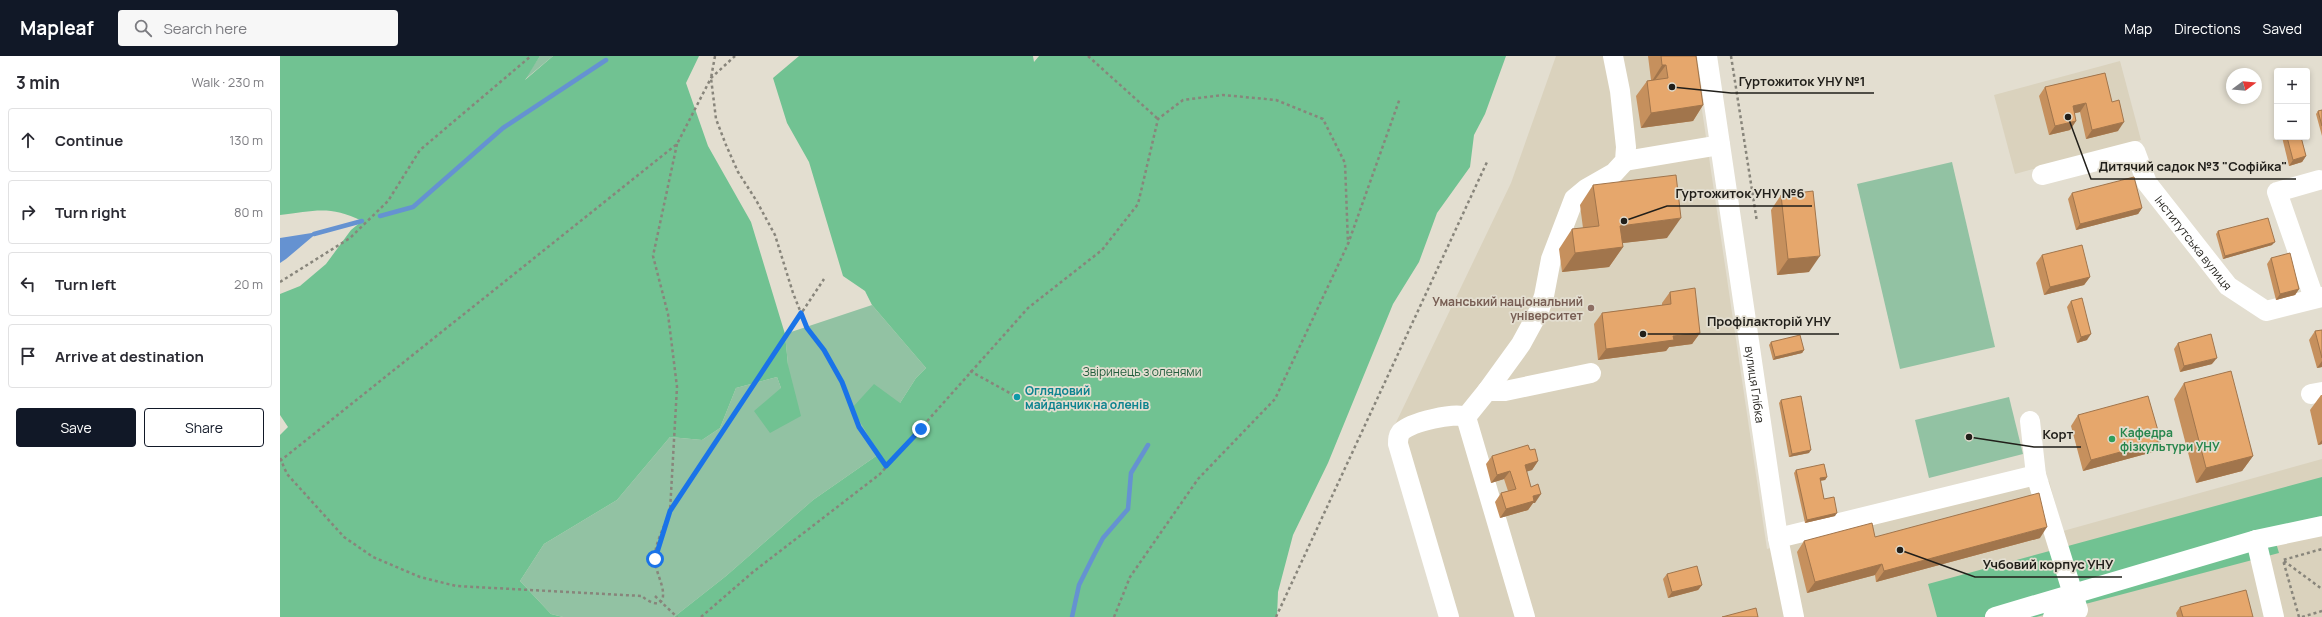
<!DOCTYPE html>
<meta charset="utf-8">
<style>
:root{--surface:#fff;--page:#f7f7f7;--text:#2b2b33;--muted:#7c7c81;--line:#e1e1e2;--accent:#111827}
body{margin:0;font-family:Manrope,sans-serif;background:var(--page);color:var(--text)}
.controls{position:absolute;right:12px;top:12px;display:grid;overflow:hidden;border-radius:4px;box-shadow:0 2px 6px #0003}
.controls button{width:36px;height:36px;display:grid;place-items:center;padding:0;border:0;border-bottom:1px solid var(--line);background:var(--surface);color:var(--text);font:20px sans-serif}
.compass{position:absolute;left:1946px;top:12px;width:36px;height:36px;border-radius:50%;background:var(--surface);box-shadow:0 2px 6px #0003;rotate:74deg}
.stop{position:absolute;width:12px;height:12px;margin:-9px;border:3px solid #1a73e8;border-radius:50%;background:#fff}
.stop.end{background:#1a73e8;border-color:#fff;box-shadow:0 1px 4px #0008}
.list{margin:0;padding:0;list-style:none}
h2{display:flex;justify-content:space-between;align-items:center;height:52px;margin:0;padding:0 16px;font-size:17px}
h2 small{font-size:13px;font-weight:400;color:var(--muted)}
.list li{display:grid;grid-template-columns:26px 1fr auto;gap:12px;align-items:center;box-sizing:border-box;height:64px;margin:0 8px 8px;padding:0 8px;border:1px solid var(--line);border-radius:4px}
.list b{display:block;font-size:15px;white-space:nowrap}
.list em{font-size:13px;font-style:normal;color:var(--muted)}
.actions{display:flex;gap:8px;padding:12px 16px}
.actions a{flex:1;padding:9px 0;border:1px solid var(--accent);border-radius:4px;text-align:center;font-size:14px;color:var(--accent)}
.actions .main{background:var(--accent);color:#fff}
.icon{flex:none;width:22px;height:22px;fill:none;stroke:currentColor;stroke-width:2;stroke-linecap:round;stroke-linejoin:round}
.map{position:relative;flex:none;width:2042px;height:561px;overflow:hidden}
header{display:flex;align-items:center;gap:24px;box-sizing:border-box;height:56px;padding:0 20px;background:var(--accent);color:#fff}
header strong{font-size:19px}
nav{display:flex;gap:22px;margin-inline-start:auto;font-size:14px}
.search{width:280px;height:36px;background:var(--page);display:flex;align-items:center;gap:10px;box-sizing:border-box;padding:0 14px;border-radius:4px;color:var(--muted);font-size:15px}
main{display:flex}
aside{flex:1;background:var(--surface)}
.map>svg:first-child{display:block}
.built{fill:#dad2bd}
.green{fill:#92c2a3}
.forest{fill:#71c292}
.water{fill:#6592d1}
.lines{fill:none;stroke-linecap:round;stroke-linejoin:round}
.stream{stroke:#6592d1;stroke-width:4.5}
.path{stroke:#88857b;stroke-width:2.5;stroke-dasharray:3 3;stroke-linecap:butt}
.minor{stroke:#fff;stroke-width:20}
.wall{fill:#c6905d}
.shaded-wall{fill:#a1754c}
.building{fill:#e6a76c;stroke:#a1754c}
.route{stroke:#1a73e8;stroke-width:5}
.education-dot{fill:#8d6e63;stroke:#e3ded0;stroke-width:1.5}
.culture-dot{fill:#0f9aa8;stroke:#e3ded0;stroke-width:1.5}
.leisure-dot{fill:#2e9e5b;stroke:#e3ded0;stroke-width:1.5}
.labels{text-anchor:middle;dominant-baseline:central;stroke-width:3.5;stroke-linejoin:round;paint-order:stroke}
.street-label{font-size:12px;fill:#211f1a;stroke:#e3ded0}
.education-label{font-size:12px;font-weight:bold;fill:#785e54;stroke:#e3ded0;text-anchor:end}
.park-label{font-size:12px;fill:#235e3e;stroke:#e3ded0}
.culture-label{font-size:12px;font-weight:bold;fill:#0d838f;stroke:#e3ded0;text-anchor:start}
.leisure-label{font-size:12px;font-weight:bold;fill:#27864d;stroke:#e3ded0;text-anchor:start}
.leader{fill:none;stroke:#211f1a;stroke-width:1.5}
.callout-dot{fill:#211f1a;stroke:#e3ded0;stroke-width:1.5}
.callout-label{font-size:13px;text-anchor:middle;font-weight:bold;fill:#211f1a;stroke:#e3ded0;stroke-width:3.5;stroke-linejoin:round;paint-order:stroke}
</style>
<header>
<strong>Mapleaf</strong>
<div class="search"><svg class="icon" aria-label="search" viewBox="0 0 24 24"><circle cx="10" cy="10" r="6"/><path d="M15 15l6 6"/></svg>Search here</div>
<nav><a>Map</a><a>Directions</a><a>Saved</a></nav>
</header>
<main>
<aside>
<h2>3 min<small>Walk · 230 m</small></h2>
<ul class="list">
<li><svg class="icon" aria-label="ahead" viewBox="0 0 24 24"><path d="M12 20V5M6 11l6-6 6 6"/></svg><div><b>Continue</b></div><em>130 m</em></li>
<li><svg class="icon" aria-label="right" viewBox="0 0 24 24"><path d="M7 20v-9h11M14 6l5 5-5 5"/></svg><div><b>Turn right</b></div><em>80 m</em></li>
<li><svg class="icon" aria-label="left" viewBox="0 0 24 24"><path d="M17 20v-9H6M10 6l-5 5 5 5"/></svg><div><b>Turn left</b></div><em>20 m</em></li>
<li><svg class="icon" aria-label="arrive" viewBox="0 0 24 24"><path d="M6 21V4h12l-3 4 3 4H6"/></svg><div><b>Arrive at destination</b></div></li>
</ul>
<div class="actions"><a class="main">Save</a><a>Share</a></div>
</aside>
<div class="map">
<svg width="2042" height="561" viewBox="0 0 2042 561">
<rect width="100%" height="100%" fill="#e3ded0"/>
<!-- built -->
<g class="built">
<polygon points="1276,0 1414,0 1487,493 1769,425 1783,475 2042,403 2042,561 1165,561 1111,377 1231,127"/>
<polygon points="1840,5 1861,84 1735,118 1714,39"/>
</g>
<!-- green -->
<g class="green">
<polygon points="260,0 273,0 243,25"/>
<polygon points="1672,106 1715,291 1620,313 1577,128"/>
<polygon points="592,249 646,312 636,322 620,347 599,398 533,444 446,520 394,561 283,561 271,558 240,525 264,488 337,444 390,381 422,384 440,372 456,332 497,321 501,332 490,377 508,309 505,278"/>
<polygon points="1729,341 1743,398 1649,422 1635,364"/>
</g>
<!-- forest -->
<g class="forest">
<path d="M0,0H260L245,24L273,0H419L406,27L428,90L471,166L505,278L508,309L521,360L490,377L474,355L501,332L497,321L456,332L440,372L422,384L390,381L337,444L264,488L240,525L271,558L283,561H0V379L8,371L0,359V238L20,230L46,208L71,174L82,165C50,149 34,155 0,159Z"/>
<polygon points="519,0 753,0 754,6 759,0 1226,0 1205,58 1194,79 1190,111 1157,157 1139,206 1113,248 1048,407 1013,479 998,536 997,561 394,561 446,520 533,444 599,398 572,352 594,328 620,347 636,322 646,312 592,249 585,235 563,220 529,106 507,67 493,22"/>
<polygon points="2042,421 2042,462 1994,480 1999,497 1756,561 1657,561 1648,528"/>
</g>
<!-- water -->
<polygon class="water" points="38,176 6,203 0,207 0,182"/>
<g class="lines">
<!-- stream -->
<g class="stream">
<polyline points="100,160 133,151 223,72 326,4"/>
<polyline points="34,178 82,165"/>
<polyline points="792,561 799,529 814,499 823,482 848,453 851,417 868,389"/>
</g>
<!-- path -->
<g class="path">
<polyline points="435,0 431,22 436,63 446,89 458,116 476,144 495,179 513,237 527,272 544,294 562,326 579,371 606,410"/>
<polyline points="808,0 878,63"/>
<polyline points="1451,0 1477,166"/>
<polyline points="397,88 373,200 388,258 397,331 390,455 544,223"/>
<polyline points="0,226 70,182 108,145 140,94 251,0"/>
<polyline points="690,315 737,341"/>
<path d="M0,402L7,418L64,481L93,501L140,521L176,530L362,540C368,546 384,554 383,537C383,528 375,514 375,503C374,488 385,470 390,455"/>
<polyline points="0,405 397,88 431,22 455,0"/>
<polyline points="2004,505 2042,533"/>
<polyline points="375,540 397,561"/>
<polyline points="421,561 473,516 600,418 748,252 822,194 858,148 878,63 903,44 943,39 996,44 1043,63 1065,107 1068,188"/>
<polyline points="834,561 850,521 918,423 995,343 1068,188 1120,42"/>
<polyline points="996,561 1207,106"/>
<polyline points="2019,561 2003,504 2042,493"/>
<polyline points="2022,561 2042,555"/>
</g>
<!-- minor -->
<g class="minor">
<path id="s1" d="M1427,0L1498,482L1514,561"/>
<polyline points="1345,105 1440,89"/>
<path id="s2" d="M1762,119L1855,95L1867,127L1948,230L1986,255L2042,241"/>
<polyline points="2034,242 1997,136 2039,124"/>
<polyline points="1207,335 1241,288 1259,255 1264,240 1271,203 1294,143 1306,133 1334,117 1345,105 1346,91 1340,35 1333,0"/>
<polyline points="2031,338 2042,336"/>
<polyline points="1750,365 1756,419"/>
<polyline points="1498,482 1756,419 1798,554 1773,561"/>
<polyline points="1976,484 1994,561"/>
<path d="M1169,561L1118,388C1118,383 1118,380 1121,376C1131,366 1175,356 1186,361"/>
<polyline points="1245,561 1186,361 1207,335 1225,335 1311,317"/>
<polyline points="1715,561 1976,484 2042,470"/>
</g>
</g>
<!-- wall -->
<g class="wall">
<polygon points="1368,0 1416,0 1423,49 1413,65 1361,72 1356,40 1367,25 1371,24"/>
<polygon points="1825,17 1838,75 1806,83 1800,56 1794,57 1796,65 1790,74 1769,79 1759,40 1765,31"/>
<polygon points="2042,54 2042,80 2036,58 2038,55"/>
<polygon points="2002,81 2021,81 2026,100 2022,106 2009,110"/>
<polygon points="1313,129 1387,182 1342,187 1343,191 1329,211 1282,216 1279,193 1292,173 1303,172 1300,149"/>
<polygon points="1792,137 1862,152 1858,158 1796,174 1788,143"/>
<polygon points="1501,139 1529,216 1497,219 1491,154"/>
<polygon points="1938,175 1992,189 1943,203 1936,178"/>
<polygon points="1762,199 1810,221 1804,229 1764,239 1756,207"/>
<polygon points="1991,202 2019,233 2015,239 1996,244 1987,208"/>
<polygon points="1390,236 1420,277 1412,288 1389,291 1386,295 1318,304 1314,268 1322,257 1382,249 1382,247"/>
<polygon points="1791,245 1807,284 1797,287 1787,251"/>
<polygon points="2042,274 2042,311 2037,312 2029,284 2035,275"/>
<polygon points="1491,286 1524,294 1522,297 1493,304 1489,289"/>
<polygon points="1898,287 1932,308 1900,316 1894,293"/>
<polygon points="1904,327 1973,400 1962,415 1916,427 1894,343"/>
<polygon points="2041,339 2042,339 2042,388 2038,389 2030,354"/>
<polygon points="1501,344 1529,397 1509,401 1499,347"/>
<polygon points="1798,359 1873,396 1803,415 1791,370"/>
<polygon points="1250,394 1258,405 1252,414 1246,415 1255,447 1253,447 1248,454 1220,462 1215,446 1221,437 1228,435 1224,423 1211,427 1206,408 1212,400"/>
<polygon points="1516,414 1547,421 1545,424 1540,425 1544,443 1555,460 1525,467 1514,417"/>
<polygon points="1595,481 1760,482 1596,526 1595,519 1527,537 1517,496 1524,485"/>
<polygon points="1387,518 1422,529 1418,534 1388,542 1383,523"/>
<polygon points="1900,551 1973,561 1897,561 1896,557"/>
</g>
<!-- shaded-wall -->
<g class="shaded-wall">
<polygon points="1382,9 1386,9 1375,24 1372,25"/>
<polygon points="1806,47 1800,56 1787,59 1793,50"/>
<polygon points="1423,49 1413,65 1361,72 1371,57"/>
<polygon points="1796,65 1790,74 1769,79 1775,70"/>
<polygon points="1844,66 1838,75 1806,83 1812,74"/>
<polygon points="2026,100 2022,106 2009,110 2013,104"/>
<polygon points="1862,152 1858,158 1796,174 1800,168"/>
<polygon points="1401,162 1387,182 1326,189 1340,170"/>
<polygon points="1995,186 1992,189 1943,203 1945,200"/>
<polygon points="1343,191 1329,211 1282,216 1295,197"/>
<polygon points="1540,200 1529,216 1497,219 1508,203"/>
<polygon points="1810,221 1804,229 1764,239 1770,231"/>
<polygon points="2019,233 2015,239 1996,244 2000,238"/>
<polygon points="1420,277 1412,288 1389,291 1386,295 1318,304 1326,293 1393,280"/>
<polygon points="1811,278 1807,284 1797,287 1801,281"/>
<polygon points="1524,294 1522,297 1493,304 1495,301"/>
<polygon points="1937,302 1932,308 1900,316 1904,310"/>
<polygon points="2042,305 2042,311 2037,312"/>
<polygon points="2042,384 2042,388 2038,389"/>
<polygon points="1881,385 1873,396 1803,415 1811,404"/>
<polygon points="1531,394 1529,397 1509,401 1512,398"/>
<polygon points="1973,400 1962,415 1916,427 1926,412"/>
<polygon points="1258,405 1252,414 1239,418 1245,409"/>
<polygon points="1230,415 1224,423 1211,427 1217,419"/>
<polygon points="1547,421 1545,424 1537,425 1540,422"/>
<polygon points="1261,438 1255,447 1253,447 1248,454 1220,462 1226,453 1253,440"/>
<polygon points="1557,457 1555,460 1525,467 1527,464"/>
<polygon points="1767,471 1760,482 1596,526 1604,515"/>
<polygon points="1602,508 1595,519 1527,537 1535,526"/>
<polygon points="1422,529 1418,534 1388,542 1392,536"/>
</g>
<!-- building -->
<g class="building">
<polygon points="1381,0 1416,0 1423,49 1371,57 1367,25 1388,22 1386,9 1382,9"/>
<polygon points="1825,17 1832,46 1839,44 1844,66 1812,74 1806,47 1793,50 1796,65 1775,70 1765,31"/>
<polygon points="2042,54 2042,70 2038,55"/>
<polygon points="2007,81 2021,81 2026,100 2013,104"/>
<polygon points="1396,119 1401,162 1340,170 1343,191 1295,197 1292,173 1319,170 1313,129"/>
<polygon points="1854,121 1862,152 1800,168 1792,137"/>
<polygon points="1533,135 1540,200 1508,203 1501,139"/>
<polygon points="1988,162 1995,186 1945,200 1938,175"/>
<polygon points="1802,189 1810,221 1770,231 1762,199"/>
<polygon points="2010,197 2019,233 2000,238 1991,202"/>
<polygon points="1415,232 1420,277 1393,280 1394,284 1326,293 1322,257 1391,248 1390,236"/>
<polygon points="1802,242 1811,278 1801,281 1791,245"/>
<polygon points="2042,274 2042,302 2035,275"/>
<polygon points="1931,278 1937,302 1904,310 1898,287"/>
<polygon points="1520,279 1524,294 1495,301 1491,286"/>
<polygon points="1951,315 1973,400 1926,412 1904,327"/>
<polygon points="1521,340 1531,394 1512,398 1501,344"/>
<polygon points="1868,340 1881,385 1811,404 1798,359"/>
<polygon points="1248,389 1250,394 1255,393 1258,405 1245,409 1251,431 1258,428 1261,438 1253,440 1254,445 1226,453 1221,437 1236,433 1230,415 1217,419 1212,400"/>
<polygon points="1544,408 1547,421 1540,422 1544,443 1554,441 1557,457 1527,464 1516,414"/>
<polygon points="1759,437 1767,471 1604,515 1602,508 1535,526 1524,485 1592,467 1595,481"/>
<polygon points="1417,510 1422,529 1392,536 1387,518"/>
<polygon points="1966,534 1973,561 1903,561 1900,551"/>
<polygon points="1476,552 1478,561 1442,561"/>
</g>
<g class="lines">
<!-- route -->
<polyline class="route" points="375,503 390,455 521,257 527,272 544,294 562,326 579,371 606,410 641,373"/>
</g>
<!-- markers -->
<circle class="education-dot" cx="1311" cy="252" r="4"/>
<circle class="culture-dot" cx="737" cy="341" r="4"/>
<circle class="leisure-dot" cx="1832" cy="383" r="4"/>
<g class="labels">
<!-- street labels -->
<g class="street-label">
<text stroke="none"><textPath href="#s2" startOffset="206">Інститутська вулиця</textPath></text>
<text stroke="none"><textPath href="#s1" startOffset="332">вулиця Глібка</textPath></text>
</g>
<!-- education labels -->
<g class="education-label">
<text x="1303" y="245">Уманський національний<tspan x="1303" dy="14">університет</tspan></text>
</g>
<!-- park labels -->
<g class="park-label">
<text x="862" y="315">Звіринець з оленями</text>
</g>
<!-- culture labels -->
<g class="culture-label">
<text x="745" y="334">Оглядовий<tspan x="745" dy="14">майданчик на оленів</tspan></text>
</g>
<!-- leisure labels -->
<g class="leisure-label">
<text x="1840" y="376">Кафедра<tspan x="1840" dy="14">фізкультури УНУ</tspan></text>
</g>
</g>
<!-- callouts -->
<path class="leader" d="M1392 31L1451 37H1594M1788 61L1811 123H2016M1344 165L1387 150H1532M1363 278L1419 278H1559M1689 381L1754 391H1801M1620 494L1695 521H1842"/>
<g class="callout-dot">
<circle cx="1392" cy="31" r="4"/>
<circle cx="1788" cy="61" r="4"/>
<circle cx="1344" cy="165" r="4"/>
<circle cx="1363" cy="278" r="4"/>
<circle cx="1689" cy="381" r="4"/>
<circle cx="1620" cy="494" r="4"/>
</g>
<g class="callout-label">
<text x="1522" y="30">Гуртожиток УНУ №1</text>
<text x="1913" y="115">Дитячий садок №3 "Софійка"</text>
<text x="1460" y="142">Гуртожиток УНУ №6</text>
<text x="1489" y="270">Профілакторій УНУ</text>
<text x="1778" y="383">Корт</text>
<text x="1768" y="513">Учбовий корпус УНУ</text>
</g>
</svg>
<div class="controls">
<button>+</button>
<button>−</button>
</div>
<svg class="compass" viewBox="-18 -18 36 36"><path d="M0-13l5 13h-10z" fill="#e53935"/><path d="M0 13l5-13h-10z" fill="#7c7c81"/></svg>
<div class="stop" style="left:375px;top:503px"></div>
<div class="stop end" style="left:641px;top:373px"></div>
</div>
</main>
